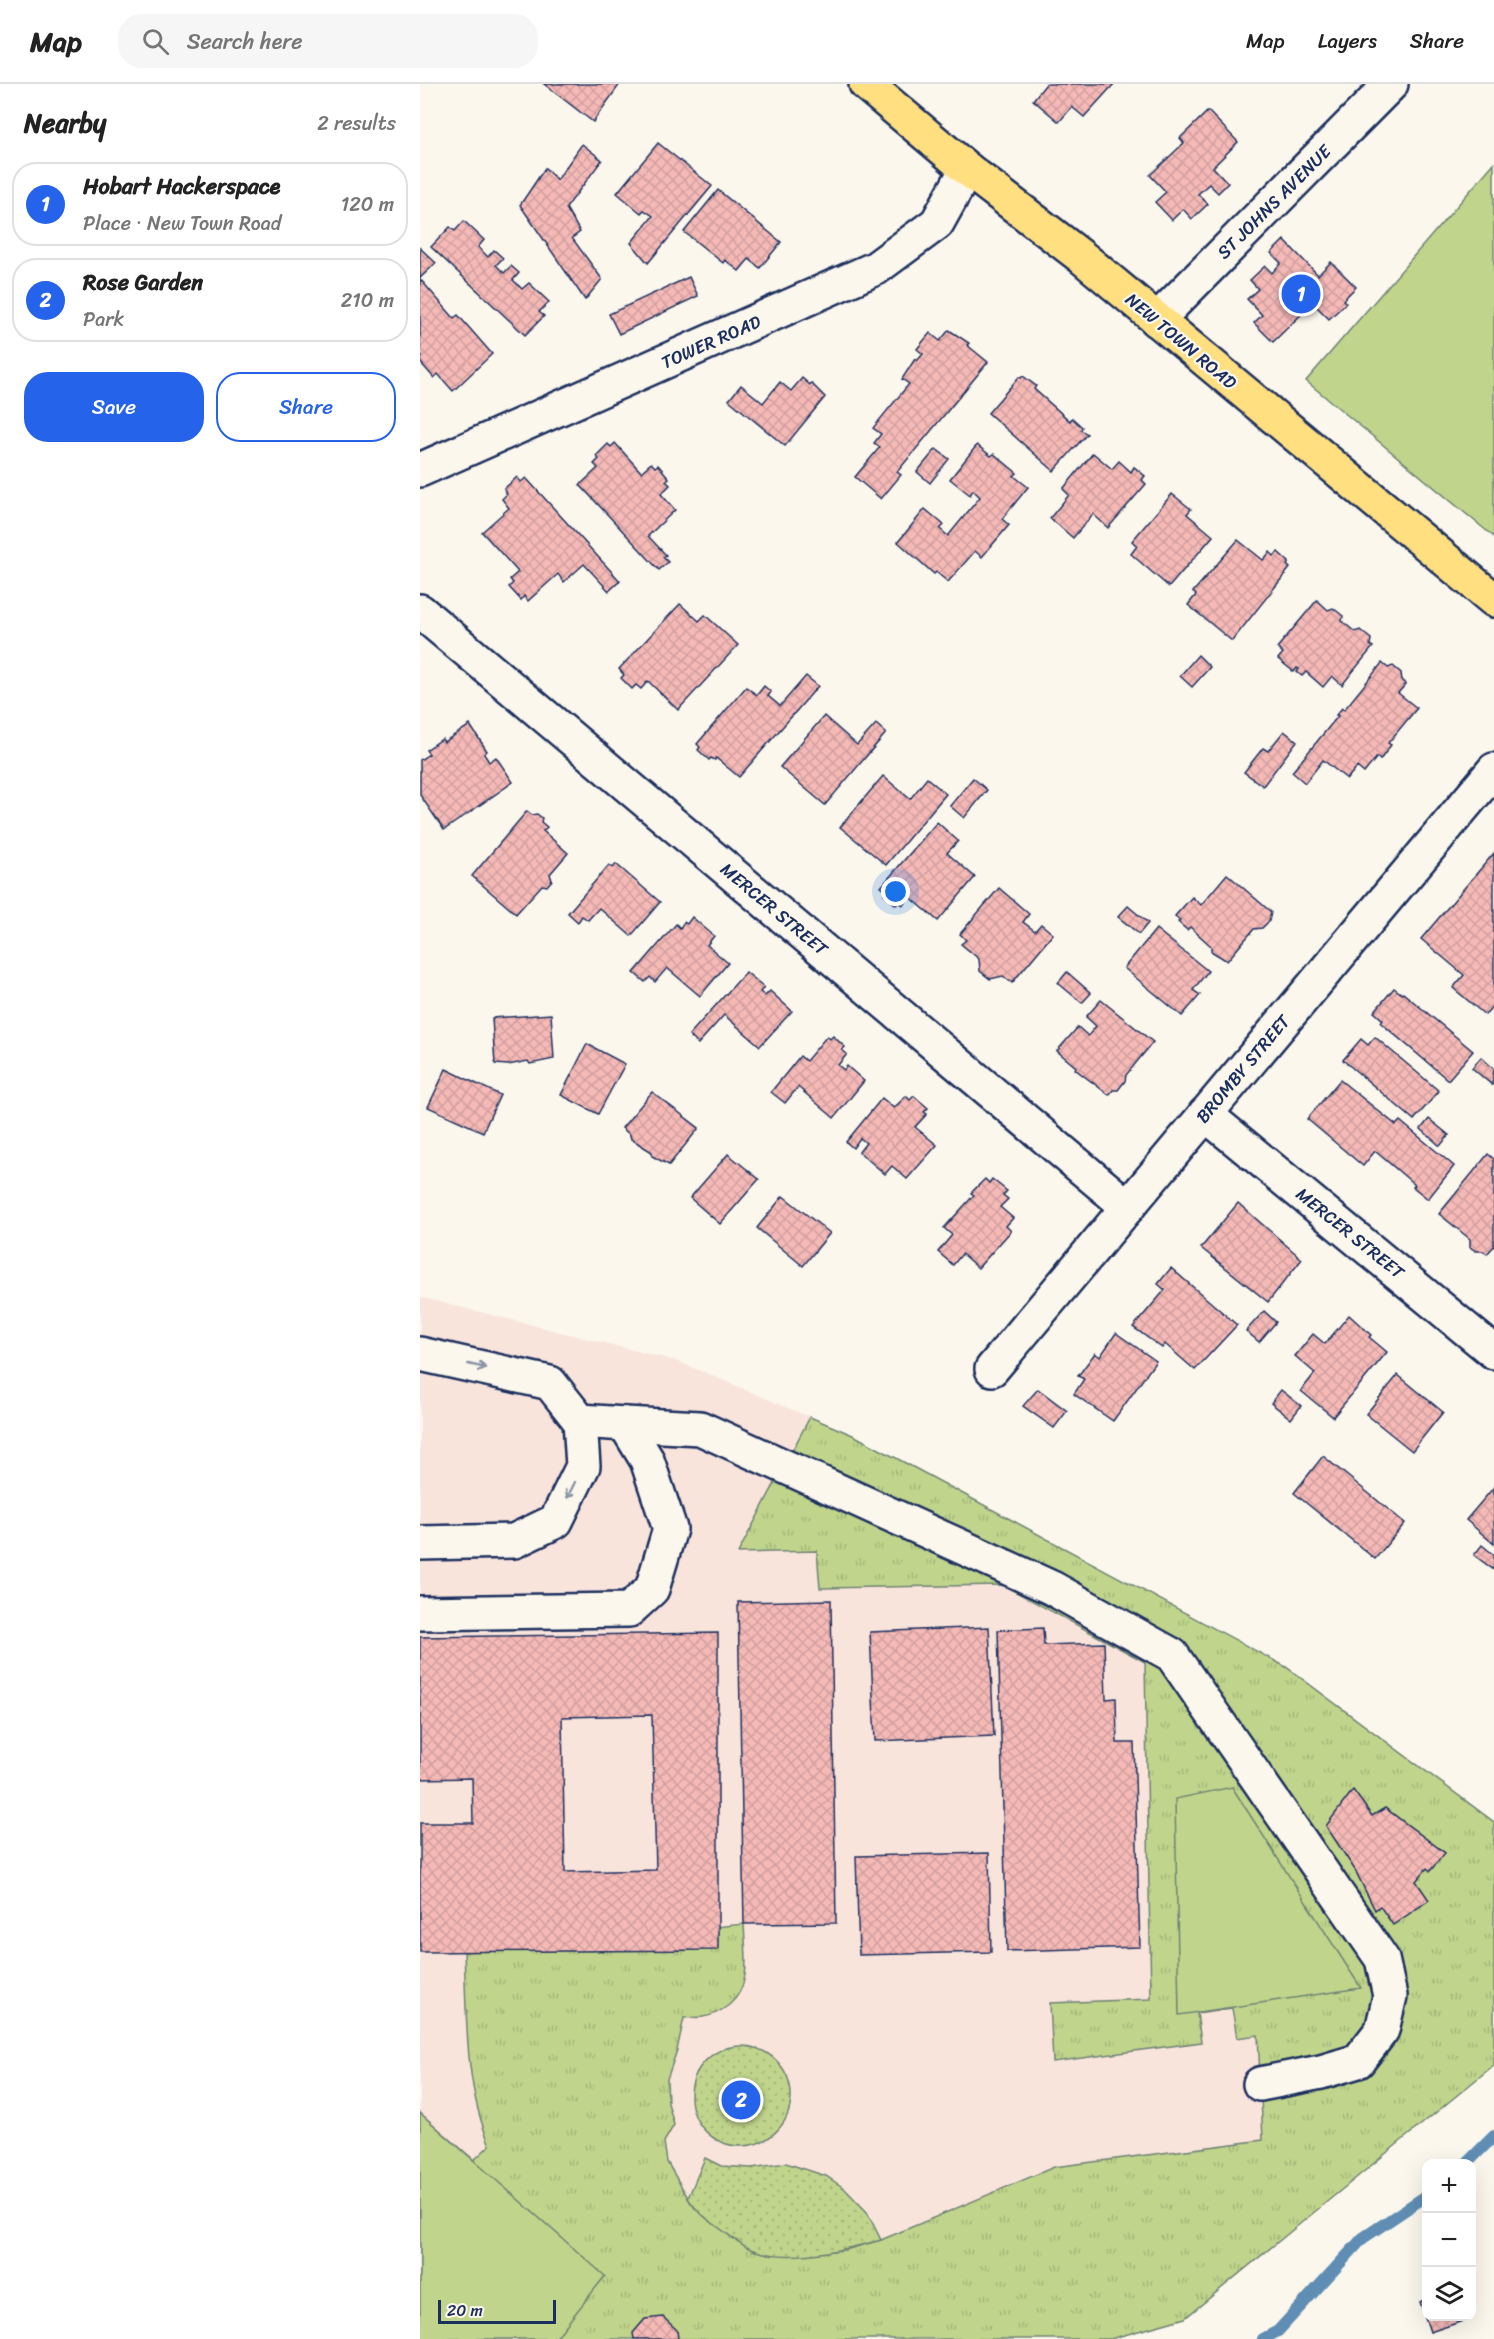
<!DOCTYPE html>
<meta charset="utf-8">
<style>
:root{--surface:#fff;--page:#f6f6f6;--text:#222;--muted:#767676;--line:#e0e0e0;--accent:#2563eb}
body{margin:0;font-family:Sriracha,sans-serif;background:var(--page);color:var(--text)}
.controls{position:absolute;right:18px;bottom:18px;display:grid;overflow:hidden;border-radius:12px;box-shadow:0 6px 24px #0002}
.controls button{width:54px;height:54px;display:grid;place-items:center;padding:0;border:0;border-bottom:2px solid var(--line);background:var(--surface);color:var(--text);font:30px sans-serif}
.scale{position:absolute;left:18px;bottom:15px;width:118px;box-sizing:border-box;padding-left:6px;border:3px solid #1b2f5e;border-top:0;font-size:16px;line-height:21px;white-space:nowrap;color:#1b2f5e;-webkit-text-stroke:4px #fbf7ec;paint-order:stroke}
.you{position:absolute;left:476px;top:808px;width:21px;height:21px;margin:-15px;border:4px solid #fff;border-radius:50%;background:#1a73e8;box-shadow:0 0 0 9px #1a73e833}
.badge{display:grid;place-items:center;width:39px;height:39px;border-radius:50%;background:var(--accent);color:#fff;font-size:20px;font-weight:700}
.pin{position:absolute;translate:-50% -50%;border:3px solid #fff;box-shadow:0 2px 6px #0006}
.list{margin:0;padding:0;list-style:none}
h2{display:flex;justify-content:space-between;align-items:center;height:78px;margin:0;padding:0 24px;font-size:26px}
h2 small{font-size:20px;font-weight:400;color:var(--muted)}
.list li{display:grid;grid-template-columns:39px 1fr auto;gap:18px;align-items:center;box-sizing:border-box;height:84px;margin:0 12px 12px;padding:0 12px;border:2px solid var(--line);border-radius:24px}
.list b{display:block;font-size:22px;white-space:nowrap}
.list p{margin:0;font-size:20px;white-space:nowrap;color:var(--muted)}
.list em{font-size:20px;font-style:normal;color:var(--muted)}
.actions{display:flex;gap:12px;padding:18px 24px}
.actions a{flex:1;padding:14px 0;border:2px solid var(--accent);border-radius:24px;text-align:center;font-size:21px;color:var(--accent)}
.actions .main{background:var(--accent);color:#fff}
.icon{flex:none;width:33px;height:33px;fill:none;stroke:currentColor;stroke-width:2;stroke-linecap:round;stroke-linejoin:round}
.map{position:relative;flex:none;width:1074px;height:2255px;overflow:hidden}
header{display:flex;align-items:center;gap:36px;box-sizing:border-box;height:84px;padding:0 30px;background:var(--surface);border-bottom:2px solid var(--line)}
header strong{font-size:28px}
nav{display:flex;gap:33px;margin-inline-start:auto;font-size:21px}
.search{width:420px;height:54px;background:var(--page);display:flex;align-items:center;gap:15px;box-sizing:border-box;padding:0 21px;border-radius:24px;color:var(--muted);font-size:22px}
main{display:flex}
aside{flex:1;background:var(--surface)}
.map>svg:first-child{display:block}
.built{fill:#f9e4dc}
.grass{fill:url(#grass-tufts);stroke:#6e8274;stroke-width:1.5}
.garden{fill:url(#garden-dots);stroke:#6e8274;stroke-width:1.5}
.pitch{fill:#c0d58b;stroke:#6e8274;stroke-width:1.5}
.lines{fill:none;stroke-linecap:round;stroke-linejoin:round}
.stream{stroke:#5e8db3;stroke-width:12}
.building{fill:url(#building-cross-hatch);stroke:#1b2f5e;stroke-width:1.5;fill-rule:evenodd}
.minor-casing{stroke:#1b2f5e;stroke-width:38}
.major-casing{stroke:#1b2f5e;stroke-width:38}
.minor{stroke:#fbf7ec;stroke-width:33}
.major{stroke:#ffdf80;stroke-width:33}
.oneway{stroke:#8b93a5}
.labels{text-anchor:middle;dominant-baseline:central;stroke-width:4.5;stroke-linejoin:round;paint-order:stroke}
.street-label{font-size:18px;fill:#1b2f5e;stroke:#fbf7ec}
</style>
<header>
<strong>Map</strong>
<div class="search"><svg class="icon" aria-label="search" viewBox="0 0 24 24"><circle cx="10" cy="10" r="6"/><path d="M15 15l6 6"/></svg>Search here</div>
<nav><a>Map</a><a>Layers</a><a>Share</a></nav>
</header>
<main>
<aside>
<h2>Nearby<small>2 results</small></h2>
<ul class="list">
<li><span class="badge">1</span><div><b>Hobart Hackerspace</b><p>Place · New Town Road</p></div><em>120 m</em></li>
<li><span class="badge">2</span><div><b>Rose Garden</b><p>Park</p></div><em>210 m</em></li>
</ul>
<div class="actions"><a class="main">Save</a><a>Share</a></div>
</aside>
<div class="map">
<svg width="1074" height="2255" viewBox="0 0 1074 2255">
<defs>
<pattern id="grass-tufts" width="24" height="20" patternUnits="userSpaceOnUse" patternTransform="scale(1.5)"><rect width="24" height="20" fill="#c0d58b"/><path d="M3 7l-1-3M5 7V3M7 7l1-3M15 17l-1-3M17 17v-4M19 17l1-3" fill="none" stroke="#a4b77a"/></pattern>
<pattern id="garden-dots" width="8" height="8" patternUnits="userSpaceOnUse" patternTransform="scale(1.5)"><rect width="8" height="8" fill="#c0d58b"/><path d="M2 2h.1M6 6h.1" fill="none" stroke="#a4b77a" stroke-width="1.8" stroke-linecap="round"/></pattern>
<pattern id="building-cross-hatch" width="8" height="8" patternUnits="userSpaceOnUse" patternTransform="scale(1.5)"><rect width="8" height="8" fill="#f5b9b6"/><path d="M0 0l8 8M0 8l8-8" fill="none" stroke="#d19f9f"/></pattern>
</defs>
<rect width="100%" height="100%" fill="#fbf7ec"/>
<filter id="ink" filterUnits="userSpaceOnUse"><feTurbulence type="fractalNoise" baseFrequency=".0167" numOctaves="2"/><feDisplacementMap in="SourceGraphic" scale="12" xChannelSelector="R" yChannelSelector="G"/><feConvolveMatrix kernelMatrix="1 2 1 2 8 2 1 2 1" color-interpolation-filters="sRGB"/></filter>
<g filter="url(#ink)">
<!-- built -->
<polygon class="built" points="0,1213 257,1277 390,1333 435,1352 866,1583 1074,1738 1074,1981 765,2234 690,2255 0,2255"/>
<!-- grass -->
<path class="grass" d="M390,1333L435,1352L866,1583L1074,1738V1981L765,2234L690,2255H0V2029L54,2076L70,2061C44,2001 47,1933 44,1868L324,1840C325,1868 333,1901 309,1921C301,1927 293,1932 283,1933C277,1934 270,1933 264,1934L257,1966L247,1995L248,2019L254,2041L244,2058L247,2078L271,2119L286,2134L312,2153L333,2166L350,2170H380L425,2166L461,2156L634,2083L843,2056L838,1951L817,1954L812,1924L777,1929L781,1958L633,1978L630,1919L731,1915L725,1578L583,1501L400,1504L397,1467L318,1469Z"/>
<!-- garden -->
<g class="garden">
<circle cx="321" cy="2012" r="50"/>
<path d="M285,2074L301,2082L331,2084L366,2079L406,2092L424,2104L447,2128L461,2156C428,2165 367,2179 333,2166C320,2161 309,2151 298,2143C287,2135 275,2126 268,2114Z"/>
</g>
<!-- pitch -->
<g class="pitch">
<polygon points="1074,79 1074,453 886,297"/>
<polygon points="812,1703 941,1904 759,1931 755,1715"/>
<polygon points="0,2029 185,2192 135,2255 0,2255"/>
</g>
<g class="lines">
<!-- stream -->
<g class="stream">
<polyline points="1046,2080 1074,2052"/>
<polyline points="843,2255 858,2247 943,2154 1006,2112"/>
</g>
</g>
<!-- building -->
<g class="building">
<polygon points="124,0 200,0 173,38"/>
<polygon points="626,0 694,0 664,33 652,23 639,38 613,16"/>
<polygon points="788,27 818,58 793,83 808,99 798,109 789,100 778,110 788,120 772,135 763,125 752,136 735,118 746,108 730,91 764,59 760,54"/>
<polygon points="238,59 292,102 228,179 211,159 233,132 224,126 221,129 197,109"/>
<polygon points="162,60 182,76 146,124 160,148 152,154 182,195 165,216 100,121 125,84 137,96"/>
<polygon points="298,106 361,158 340,184 329,175 319,187 305,176 303,179 264,148"/>
<polygon points="44,137 64,156 58,163 68,173 74,166 83,174 76,181 84,189 91,182 99,189 93,196 102,205 109,199 129,218 119,228 124,232 105,251 11,163 30,143 35,147"/>
<polygon points="864,156 898,191 911,178 936,203 923,216 926,219 909,235 893,219 853,258 834,239 842,231 827,215 838,205 830,196 845,182 852,189 861,179 851,169"/>
<polygon points="0,164 16,179 0,194"/>
<polygon points="269,193 278,212 199,250 189,230"/>
<polygon points="0,195 34,234 38,231 72,270 33,307 18,290 14,294 0,278 2,272 0,269"/>
<polygon points="529,246 549,259 547,261 568,278 477,388 481,391 461,415 435,393 460,363 454,359 461,350 453,344 489,300 482,295 495,275 497,277 503,270 497,265 510,249 520,257"/>
<polygon points="603,292 616,302 614,305 650,337 652,334 662,343 661,346 667,350 634,387 568,329 599,293 601,294"/>
<polygon points="382,294 390,301 391,299 405,313 365,362 309,316 321,301 343,319 360,298 371,307"/>
<polygon points="195,359 221,388 231,379 235,383 238,381 249,394 246,397 250,401 241,410 255,426 228,452 246,471 243,473 248,478 239,486 160,401 178,384 174,380 179,375 176,372 188,360 191,363"/>
<polygon points="557,361 571,372 574,370 597,389 594,392 608,403 582,435 589,441 562,473 555,467 528,498 516,488 514,490 478,458 505,425 524,441 520,445 528,452 560,413 553,406 550,411 530,395"/>
<polygon points="516,365 529,375 510,399 497,388"/>
<polygon points="673,369 692,385 699,377 711,388 714,383 725,392 722,396 726,400 688,444 673,430 653,454 630,434 649,411 643,405"/>
<polygon points="97,393 101,398 106,394 200,497 189,507 164,480 144,498 138,490 108,517 104,512 101,516 89,503 93,499 90,495 98,488 62,448 89,424 82,415 87,410 84,405"/>
<polygon points="752,410 771,425 767,430 793,452 749,503 711,470 717,462 712,457"/>
<polygon points="818,456 843,476 850,468 854,472 858,468 869,478 867,481 870,484 812,557 768,521 776,511 773,508"/>
<polygon points="897,516 908,526 913,524 923,532 922,537 935,548 940,546 951,555 950,561 953,563 922,601 912,592 903,603 886,588 882,592 877,588 879,585 877,584 874,588 858,575 863,569 857,564"/>
<polygon points="260,520 279,537 285,531 318,561 258,626 228,597 221,605 216,601 212,605 201,594 204,591 199,585"/>
<polygon points="778,571 790,583 772,603 760,592"/>
<polygon points="962,579 968,584 973,582 981,589 982,597 986,600 978,609 997,624 968,659 971,661 960,676 957,673 944,689 937,683 927,695 903,676 885,699 872,688 918,632 916,631 922,624 924,626"/>
<polygon points="386,592 398,602 319,693 296,674 295,676 291,674 289,676 278,666 280,663 277,660 326,603 337,611 344,602 351,608 348,612 360,622"/>
<polygon points="404,632 437,661 456,640 466,649 405,721 360,683"/>
<polygon points="50,641 67,667 64,670 69,678 76,673 93,698 24,746 0,711 0,676 9,670 6,666 22,655 24,658"/>
<polygon points="864,647 877,657 843,702 824,688 843,664 848,667"/>
<polygon points="463,692 490,715 507,694 526,710 466,781 420,743"/>
<polygon points="553,694 567,706 544,734 530,722"/>
<polygon points="107,727 112,731 117,730 122,734 121,738 127,743 123,747 148,769 130,790 132,796 127,802 122,801 96,830 52,792"/>
<polygon points="517,738 538,757 527,769 555,793 518,837 490,813 483,821 479,818 476,821 464,810 466,807 461,803"/>
<polygon points="1074,769 1074,920 1065,931 1033,904 1044,891 1001,855"/>
<polygon points="196,780 240,818 211,852 179,824 168,836 162,832 158,838 148,829 189,781 193,784"/>
<polygon points="807,790 851,828 849,837 842,844 834,845 807,877 791,867 791,862 770,843 767,846 758,838 760,836 755,832 772,813 781,821"/>
<polygon points="579,804 609,830 603,838 615,847 621,840 633,850 592,899 583,892 570,895 560,887 559,875 541,860 546,856 540,850"/>
<polygon points="708,822 728,839 719,850 698,833"/>
<polygon points="272,833 294,852 287,861 308,879 280,912 247,884 235,898 230,893 225,898 214,889 256,840 260,844 264,838 267,840"/>
<polygon points="736,845 788,887 773,906 780,911 762,932 704,884"/>
<polygon points="326,888 344,903 340,908 345,912 350,907 372,927 340,962 304,931 278,960 269,951"/>
<polygon points="647,888 671,909 662,919 638,899"/>
<polygon points="974,904 982,910 983,909 1053,967 1028,996 961,939 963,936 954,928"/>
<polygon points="681,916 733,958 706,991 705,997 698,1006 693,1006 689,1011 655,985 656,983 637,967 658,943 668,952 676,942 666,933"/>
<polygon points="131,930 134,975 110,980 108,977 88,981 75,980 72,934"/>
<polygon points="407,952 410,955 413,952 425,963 422,966 427,970 418,981 424,986 427,982 444,997 414,1034 378,1003 365,1019 351,1008 380,972 386,977"/>
<polygon points="955,953 1019,1007 994,1036 923,976 941,955 948,961"/>
<polygon points="167,960 205,980 178,1030 141,1011"/>
<polygon points="1061,973 1074,985 1072,1001 1052,984"/>
<polygon points="26,985 80,1011 63,1048 8,1023"/>
<polygon points="920,996 976,1041 980,1037 1034,1082 1008,1115 993,1103 995,1101 955,1067 943,1082 887,1035"/>
<polygon points="232,1008 279,1044 249,1081 232,1072 232,1068 211,1055 210,1051 202,1044"/>
<polygon points="486,1012 490,1016 494,1012 508,1024 504,1028 507,1030 495,1043 517,1061 487,1095 472,1082 465,1090 439,1068 446,1059 440,1054 433,1064 426,1058 462,1014 474,1024"/>
<polygon points="1009,1035 1029,1051 1020,1062 1001,1045"/>
<polygon points="308,1070 339,1095 300,1140 270,1114"/>
<polygon points="1068,1070 1074,1075 1074,1162 1067,1170 1063,1167 1056,1167 1050,1163 1050,1155 1019,1130"/>
<polygon points="565,1095 569,1099 572,1095 587,1107 583,1111 588,1115 580,1123 593,1134 586,1142 591,1147 558,1184 542,1170 533,1181 518,1168 532,1151 524,1144 554,1111 551,1109"/>
<polygon points="363,1112 410,1149 383,1182 337,1144"/>
<polygon points="818,1119 882,1175 848,1218 781,1164"/>
<polygon points="751,1184 817,1241 775,1286 745,1260 742,1264 713,1243 745,1206 738,1200"/>
<polygon points="844,1227 856,1238 839,1258 826,1247"/>
<polygon points="929,1231 951,1251 949,1253 967,1268 913,1333 881,1307 895,1289 875,1272 893,1250 905,1260"/>
<polygon points="696,1249 736,1277 693,1337 654,1310 664,1295 658,1292 675,1269 680,1273"/>
<polygon points="978,1291 1023,1328 992,1367 946,1330"/>
<polygon points="618,1305 647,1327 634,1344 603,1322"/>
<polygon points="861,1306 881,1322 871,1335 851,1319"/>
<polygon points="903,1372 985,1439 955,1475 874,1409"/>
<polygon points="1074,1403 1074,1460 1046,1436"/>
<polygon points="1062,1461 1074,1471 1074,1486 1054,1471"/>
<polygon points="411,1516 416,1839 324,1840 318,1518"/>
<polygon points="569,1543 574,1652 455,1657 450,1548"/>
<polygon points="623,1544 624,1561 684,1559 686,1615 696,1614 697,1659 714,1659 720,1863 587,1867 578,1546"/>
<path d="M298,1549V1866L0,1868V1739H53L52,1694L0,1695V1553ZM232,1631L236,1786L145,1788L142,1633Z"/>
<polygon points="933,1706 952,1732 965,1724 1025,1769 1010,1787 1007,1784 996,1797 1009,1816 973,1841 960,1822 955,1826 935,1786 906,1742"/>
<polygon points="569,1769 571,1868 439,1871 436,1772"/>
<polygon points="1006,2215 1006,2232 1045,2232 1046,2236 1010,2248 1000,2218"/>
<polygon points="243,2233 257,2246 258,2255 214,2255 213,2249 225,2235"/>
</g>
<g class="lines">
<!-- minor casing -->
<g class="minor-casing">
<g id="minor">
<polyline points="737,236 971,0"/>
<polyline points="0,386 456,184 517,139 547,85"/>
<polyline points="0,527 708,1123"/>
<polyline points="785,1030 1074,1268"/>
<polyline points="0,1270 130,1299 160,1337 163,1382 136,1437 94,1457 0,1459"/>
<polyline points="572,1285 1074,686"/>
<polyline points="205,1340 280,1344 632,1504 752,1571 962,1875 970,1912 962,1946 938,1977 901,1988 840,2000"/>
<polyline points="0,1529 209,1526 232,1505 250,1445 227,1376 205,1340 160,1337"/>
</g>
</g>
<!-- major casing -->
<g class="major-casing">
<polyline id="major" points="446,0 547,85 663,174 1074,516"/>
</g>
<!-- minor -->
<use href="#minor" class="minor"/>
<!-- major -->
<use href="#major" class="major"/>
</g>
<!-- one-way arrows -->
<defs><path id="oneway-shaft" d="M-6 0H5M1.5-3L5.5 0L1.5 3" fill="none" stroke-width="1.6" stroke-linecap="round" stroke-linejoin="round" transform="scale(1.5)"/></defs>
<g class="oneway">
<use href="#oneway-shaft" transform="translate(57 1282) rotate(13)"/>
<use href="#oneway-shaft" transform="translate(151 1406) rotate(116)"/>
</g>
</g>
<g class="labels">
<!-- street labels -->
<g class="street-label">
<text transform="translate(854 118) rotate(-45)">ST JOHNS AVENUE</text>
<text transform="translate(761 257) rotate(40)">NEW TOWN ROAD</text>
<text transform="translate(291 258) rotate(-24)">TOWER ROAD</text>
<text transform="translate(354 825) rotate(40)">MERCER STREET</text>
<text transform="translate(823 985) rotate(-50)">BROMBY STREET</text>
<text transform="translate(930 1149) rotate(39)">MERCER STREET</text>
</g>
</g>
</svg>
<div class="controls">
<button>+</button>
<button>−</button>
<button><svg class="icon" aria-label="layers" viewBox="0 0 24 24"><path d="M12 4l9 5-9 5-9-5zM3 14l9 5 9-5"/></svg></button>
</div>
<div class="scale">20 m</div>
<div class="you"></div>
<div class="pin badge" style="left:881px;top:210px">1</div>
<div class="pin badge" style="left:321px;top:2016px">2</div>
</div>
</main>
